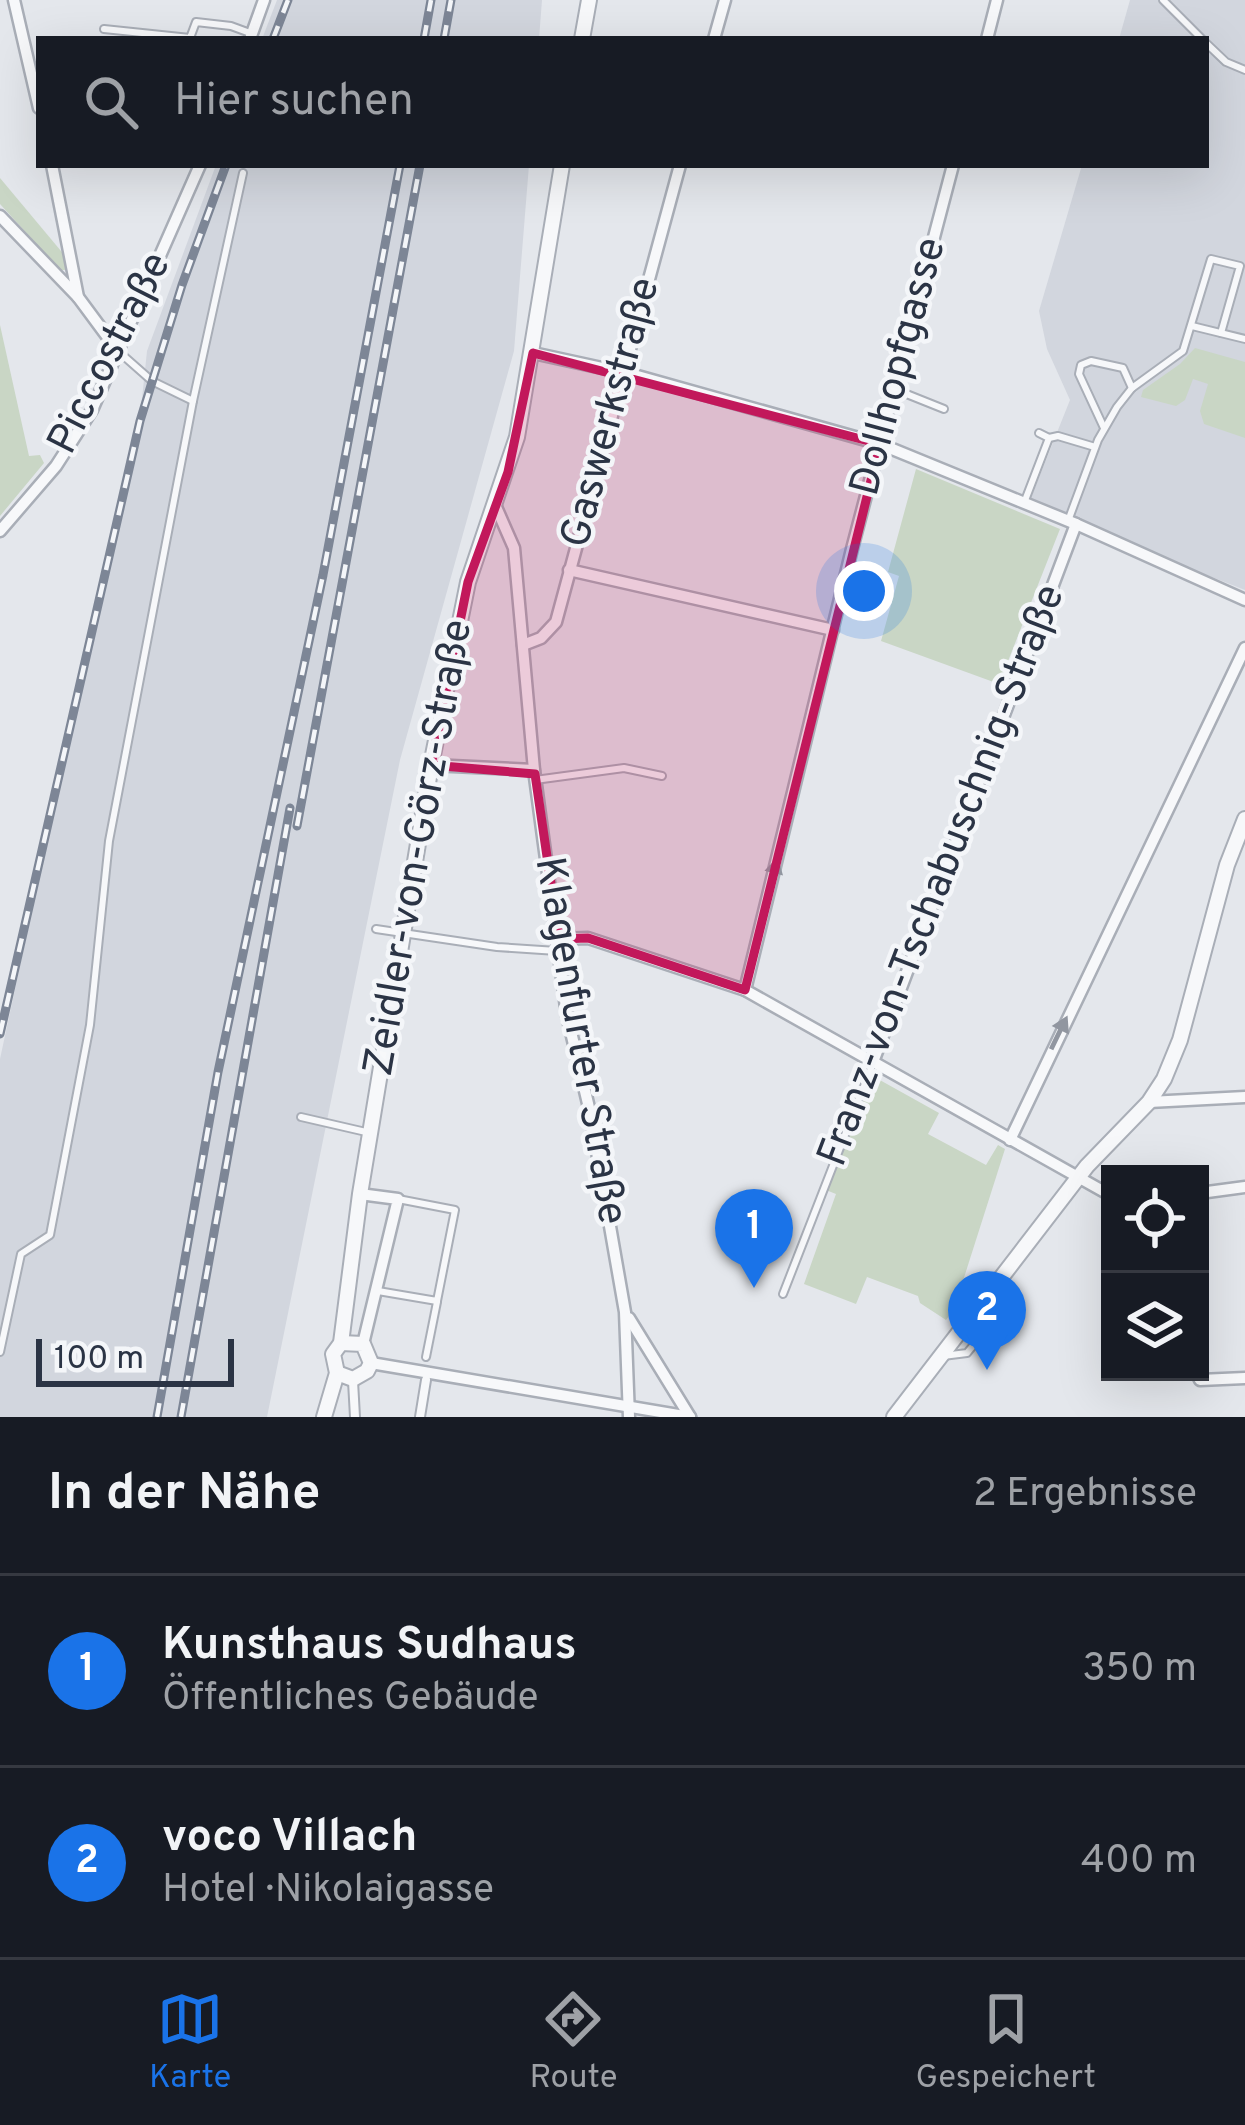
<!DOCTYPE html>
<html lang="de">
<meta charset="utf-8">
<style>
:root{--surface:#171b24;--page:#20242c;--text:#f1f3f6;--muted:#9ea1a6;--line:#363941;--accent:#1a73e8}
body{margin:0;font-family:Overpass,sans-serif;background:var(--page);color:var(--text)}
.controls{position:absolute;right:36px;bottom:36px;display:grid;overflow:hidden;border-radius:0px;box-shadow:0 12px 48px #0002}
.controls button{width:108px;height:108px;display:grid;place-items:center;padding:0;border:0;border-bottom:3px solid var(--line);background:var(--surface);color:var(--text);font:60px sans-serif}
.scale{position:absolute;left:36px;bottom:30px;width:198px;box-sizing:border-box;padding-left:12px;border:6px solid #2b3445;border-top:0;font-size:33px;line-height:42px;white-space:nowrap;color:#2b3445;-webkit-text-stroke:9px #f4f6f9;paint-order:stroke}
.you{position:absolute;left:864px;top:591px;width:42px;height:42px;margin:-30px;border:9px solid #fff;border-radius:50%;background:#1a73e8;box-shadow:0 0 0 18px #1a73e833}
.badge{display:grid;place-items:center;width:78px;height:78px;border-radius:50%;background:var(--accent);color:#fff;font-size:39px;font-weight:700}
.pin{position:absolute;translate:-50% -99px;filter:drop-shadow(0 3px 6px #0008)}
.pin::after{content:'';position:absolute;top:63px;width:42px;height:36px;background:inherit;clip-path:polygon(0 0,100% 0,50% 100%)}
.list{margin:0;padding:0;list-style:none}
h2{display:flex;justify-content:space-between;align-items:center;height:156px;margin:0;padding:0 48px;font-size:51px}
h2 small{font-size:39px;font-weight:400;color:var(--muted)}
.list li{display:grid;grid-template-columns:78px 1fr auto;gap:36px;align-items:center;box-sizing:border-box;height:192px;padding:0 48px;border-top:3px solid var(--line)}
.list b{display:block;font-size:45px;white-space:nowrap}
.list p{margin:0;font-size:39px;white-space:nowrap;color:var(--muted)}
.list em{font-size:39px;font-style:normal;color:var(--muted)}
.icon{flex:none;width:66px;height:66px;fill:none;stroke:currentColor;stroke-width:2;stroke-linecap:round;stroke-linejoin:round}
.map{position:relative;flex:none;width:1245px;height:1417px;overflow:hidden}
.search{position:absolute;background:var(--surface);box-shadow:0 12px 48px #0002;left:36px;right:36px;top:36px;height:132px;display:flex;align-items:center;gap:30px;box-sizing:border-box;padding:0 42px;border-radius:0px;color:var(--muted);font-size:45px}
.sheet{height:540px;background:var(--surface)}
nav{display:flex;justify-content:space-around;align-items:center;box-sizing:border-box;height:168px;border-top:3px solid var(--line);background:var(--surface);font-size:33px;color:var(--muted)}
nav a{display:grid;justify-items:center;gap:6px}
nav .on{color:var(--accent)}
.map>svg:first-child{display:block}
.built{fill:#d2d6de}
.green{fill:#c9d6c5}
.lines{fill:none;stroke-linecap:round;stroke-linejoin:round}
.service-casing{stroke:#a9aeb7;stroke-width:10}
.pedestrian-casing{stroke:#a9aeb7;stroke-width:12}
.minor-casing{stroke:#a9aeb7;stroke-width:15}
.tertiary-casing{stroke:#a9aeb7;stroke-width:18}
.service{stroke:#f7f8fa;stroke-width:6}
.pedestrian{stroke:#f7f8fa;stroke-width:8}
.minor{stroke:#f7f8fa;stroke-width:10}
.tertiary{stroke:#f7f8fa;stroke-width:14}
.rail-casing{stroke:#7d8696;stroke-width:9}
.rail{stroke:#f4f6f9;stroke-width:4.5;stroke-dasharray:14;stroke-linecap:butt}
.oneway{fill:#9196a0}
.marked{fill:#c2185b;fill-opacity:0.2;stroke:#c2185b;stroke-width:9;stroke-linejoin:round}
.labels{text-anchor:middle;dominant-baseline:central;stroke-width:9;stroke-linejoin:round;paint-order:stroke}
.street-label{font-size:42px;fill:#2b3445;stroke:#f4f6f9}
</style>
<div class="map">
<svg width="1245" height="1417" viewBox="0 0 1245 1417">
<rect width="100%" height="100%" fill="#e4e7ec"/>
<!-- built -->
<g class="built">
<polygon points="277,0 542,0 539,39 262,39"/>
<polygon points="1130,0 1245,0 1245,590 1028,505 1070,400 1047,349 1039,311 1082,165 1206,165 1206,39 1119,39"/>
<polygon points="216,165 529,165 514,351 400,760 267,1417 0,1417 0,1059 142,399 147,351"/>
</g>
<!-- green -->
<g class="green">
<polygon points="0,178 66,257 67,270 60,270 0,204"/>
<polygon points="0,325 29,456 40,455 44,463 0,516"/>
<polygon points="1195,348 1245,362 1245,438 1204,424 1200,411 1208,384 1193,379 1185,400 1176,406 1141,397 1143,390 1180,364"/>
<polygon points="916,469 1060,529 999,684 881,641 899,576 888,572"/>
<polygon points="869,1074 939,1113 928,1134 986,1165 998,1145 1005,1149 954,1309 946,1320 920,1303 918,1296 867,1277 856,1304 804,1284 836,1194 826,1190"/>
</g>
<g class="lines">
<!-- service casing -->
<g class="service-casing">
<g id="service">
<polyline points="1163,0 1202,39"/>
<polyline points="104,29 190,38 196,22 231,26 250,33"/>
<polyline points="1206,43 1226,62 1245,70"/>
<polyline points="1192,326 1245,339"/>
<polyline points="118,351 152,381 193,401"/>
<polyline points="894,389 944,409"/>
<polyline points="1104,428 1079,374 1081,365 1091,361 1123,368 1132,388"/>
<polyline points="1049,438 1058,436 1095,447"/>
<polyline points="1024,503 1049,438 1039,433"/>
<polyline points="1068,521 1098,440 1117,407 1132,388 1183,351 1211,259 1240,266 1221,333"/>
<polyline points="535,780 624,768 662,776"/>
<polyline points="376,929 497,947 557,951"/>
<polyline points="301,1117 366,1132"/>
<polyline points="378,1291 437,1301 455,1210 398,1199"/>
<polyline points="783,1294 873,1063"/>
<polyline points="0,1352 21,1254 50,1235 90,1025 109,841 193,401 243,173"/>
<path d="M943,1356L967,1353C989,1326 1002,1317 1001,1282"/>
<polyline points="426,1357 437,1302"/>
</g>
</g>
<!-- pedestrian casing -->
<g class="pedestrian-casing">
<g id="pedestrian">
<polyline points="353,1381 355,1417"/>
<polyline points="420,1417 426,1380"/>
</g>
</g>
<!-- minor casing -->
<g class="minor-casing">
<g id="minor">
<polyline points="14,0 39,108"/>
<polyline points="250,39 264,0"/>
<polyline points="714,39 725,0"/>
<polyline points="987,39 997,0"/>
<polyline points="52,165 78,297 118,351"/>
<polyline points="0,216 78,297"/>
<polyline points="533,353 634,375 880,444 1076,524 1245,600"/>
<polyline points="496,507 514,548 534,770 567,1015 590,1112 625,1312 629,1417"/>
<polyline points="0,531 56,466 92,410 200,165"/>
<polyline points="569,570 833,630"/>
<polyline points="523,645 541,638 556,622 680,165"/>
<polyline points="431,765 534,770"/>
<polyline points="559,939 588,938 745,990 1110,1195"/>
<polyline points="745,990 852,549 953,165"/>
<polyline points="873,1062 1076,524"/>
<polyline points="1149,1102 1245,1097"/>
<polyline points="1010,1140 1245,648"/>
<polyline points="1200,1193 1245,1187"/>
<polyline points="360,1194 398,1199 363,1344"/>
<polyline points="629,1318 690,1417"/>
<polyline points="371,1363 690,1417"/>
<polyline points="1196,1372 1200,1380 1245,1378"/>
</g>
</g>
<!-- tertiary casing -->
<g class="tertiary-casing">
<g id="tertiary">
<polyline points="582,39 589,0"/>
<polyline points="337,1373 353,1379 367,1371 371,1363 363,1344 341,1343"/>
<polyline points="324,1417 337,1373 333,1354 341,1343 360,1194 431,765 468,582 517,437 562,165"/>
<polyline points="894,1417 1087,1166 1149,1102 1164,1079 1180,1040 1227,865 1245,819"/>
</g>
</g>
<!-- service -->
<use href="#service" class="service"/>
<!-- pedestrian -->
<use href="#pedestrian" class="pedestrian"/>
<!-- minor -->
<use href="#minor" class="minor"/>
<!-- tertiary -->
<use href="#tertiary" class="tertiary"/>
<!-- rail casing -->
<g class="rail-casing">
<g id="rail">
<polyline points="273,39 288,0"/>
<polyline points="424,39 431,0"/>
<polyline points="444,39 451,0"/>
<polyline points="297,826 420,165"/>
<polyline points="0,1034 140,421 182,285 226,165"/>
<polyline points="157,1417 218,1072 323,575 400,165"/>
<polyline points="181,1417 290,808"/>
</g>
</g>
<!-- rail -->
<use href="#rail" class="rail"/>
</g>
<!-- one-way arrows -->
<defs><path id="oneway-solid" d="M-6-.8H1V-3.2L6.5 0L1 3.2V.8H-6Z" transform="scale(3)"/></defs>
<g class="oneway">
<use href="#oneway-solid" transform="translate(773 876) rotate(-76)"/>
<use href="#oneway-solid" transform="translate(1059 1033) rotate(-64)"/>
</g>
<!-- marked area -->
<path class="marked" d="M533,353L880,444L745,990L588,938L559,939L535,774L431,765L468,582L508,472Z"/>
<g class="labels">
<!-- street labels -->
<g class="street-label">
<text transform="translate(111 354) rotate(-63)">Piccostraße</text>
<text transform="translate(900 367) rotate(-75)">Dollhopfgasse</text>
<text transform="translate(612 413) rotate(-75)">Gaswerkstraße</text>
<text transform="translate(420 848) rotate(-80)">Zeidler-von-Görz-Straße</text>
<text transform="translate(943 876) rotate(-69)">Franz-von-Tschabuschnig-Straße</text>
<text transform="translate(579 1041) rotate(80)">Klagenfurter Straße</text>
</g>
</g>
</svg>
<div class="controls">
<button><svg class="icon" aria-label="locate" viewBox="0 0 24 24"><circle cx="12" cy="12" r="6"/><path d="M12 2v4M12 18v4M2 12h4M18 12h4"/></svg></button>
<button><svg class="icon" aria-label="layers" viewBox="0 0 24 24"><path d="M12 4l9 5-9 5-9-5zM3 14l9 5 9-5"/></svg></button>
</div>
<div class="scale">100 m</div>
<div class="you"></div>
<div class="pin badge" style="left:754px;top:1288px">1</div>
<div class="pin badge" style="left:987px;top:1370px">2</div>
<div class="search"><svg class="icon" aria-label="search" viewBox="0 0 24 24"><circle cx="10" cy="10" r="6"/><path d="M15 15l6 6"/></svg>Hier suchen</div>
</div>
<section class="sheet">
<h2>In der Nähe<small>2 Ergebnisse</small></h2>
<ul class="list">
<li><span class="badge">1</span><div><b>Kunsthaus Sudhaus</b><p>Öffentliches Gebäude</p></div><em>350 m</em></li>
<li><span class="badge">2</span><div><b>voco Villach</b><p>Hotel · Nikolaigasse</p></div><em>400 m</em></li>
</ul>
</section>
<nav>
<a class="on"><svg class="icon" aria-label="map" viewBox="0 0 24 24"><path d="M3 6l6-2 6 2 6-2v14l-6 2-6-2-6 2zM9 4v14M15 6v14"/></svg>Karte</a>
<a><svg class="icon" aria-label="directions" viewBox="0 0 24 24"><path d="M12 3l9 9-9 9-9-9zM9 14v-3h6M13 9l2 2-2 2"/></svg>Route</a>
<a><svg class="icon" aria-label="saved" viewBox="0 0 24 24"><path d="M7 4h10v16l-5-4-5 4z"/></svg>Gespeichert</a>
</nav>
